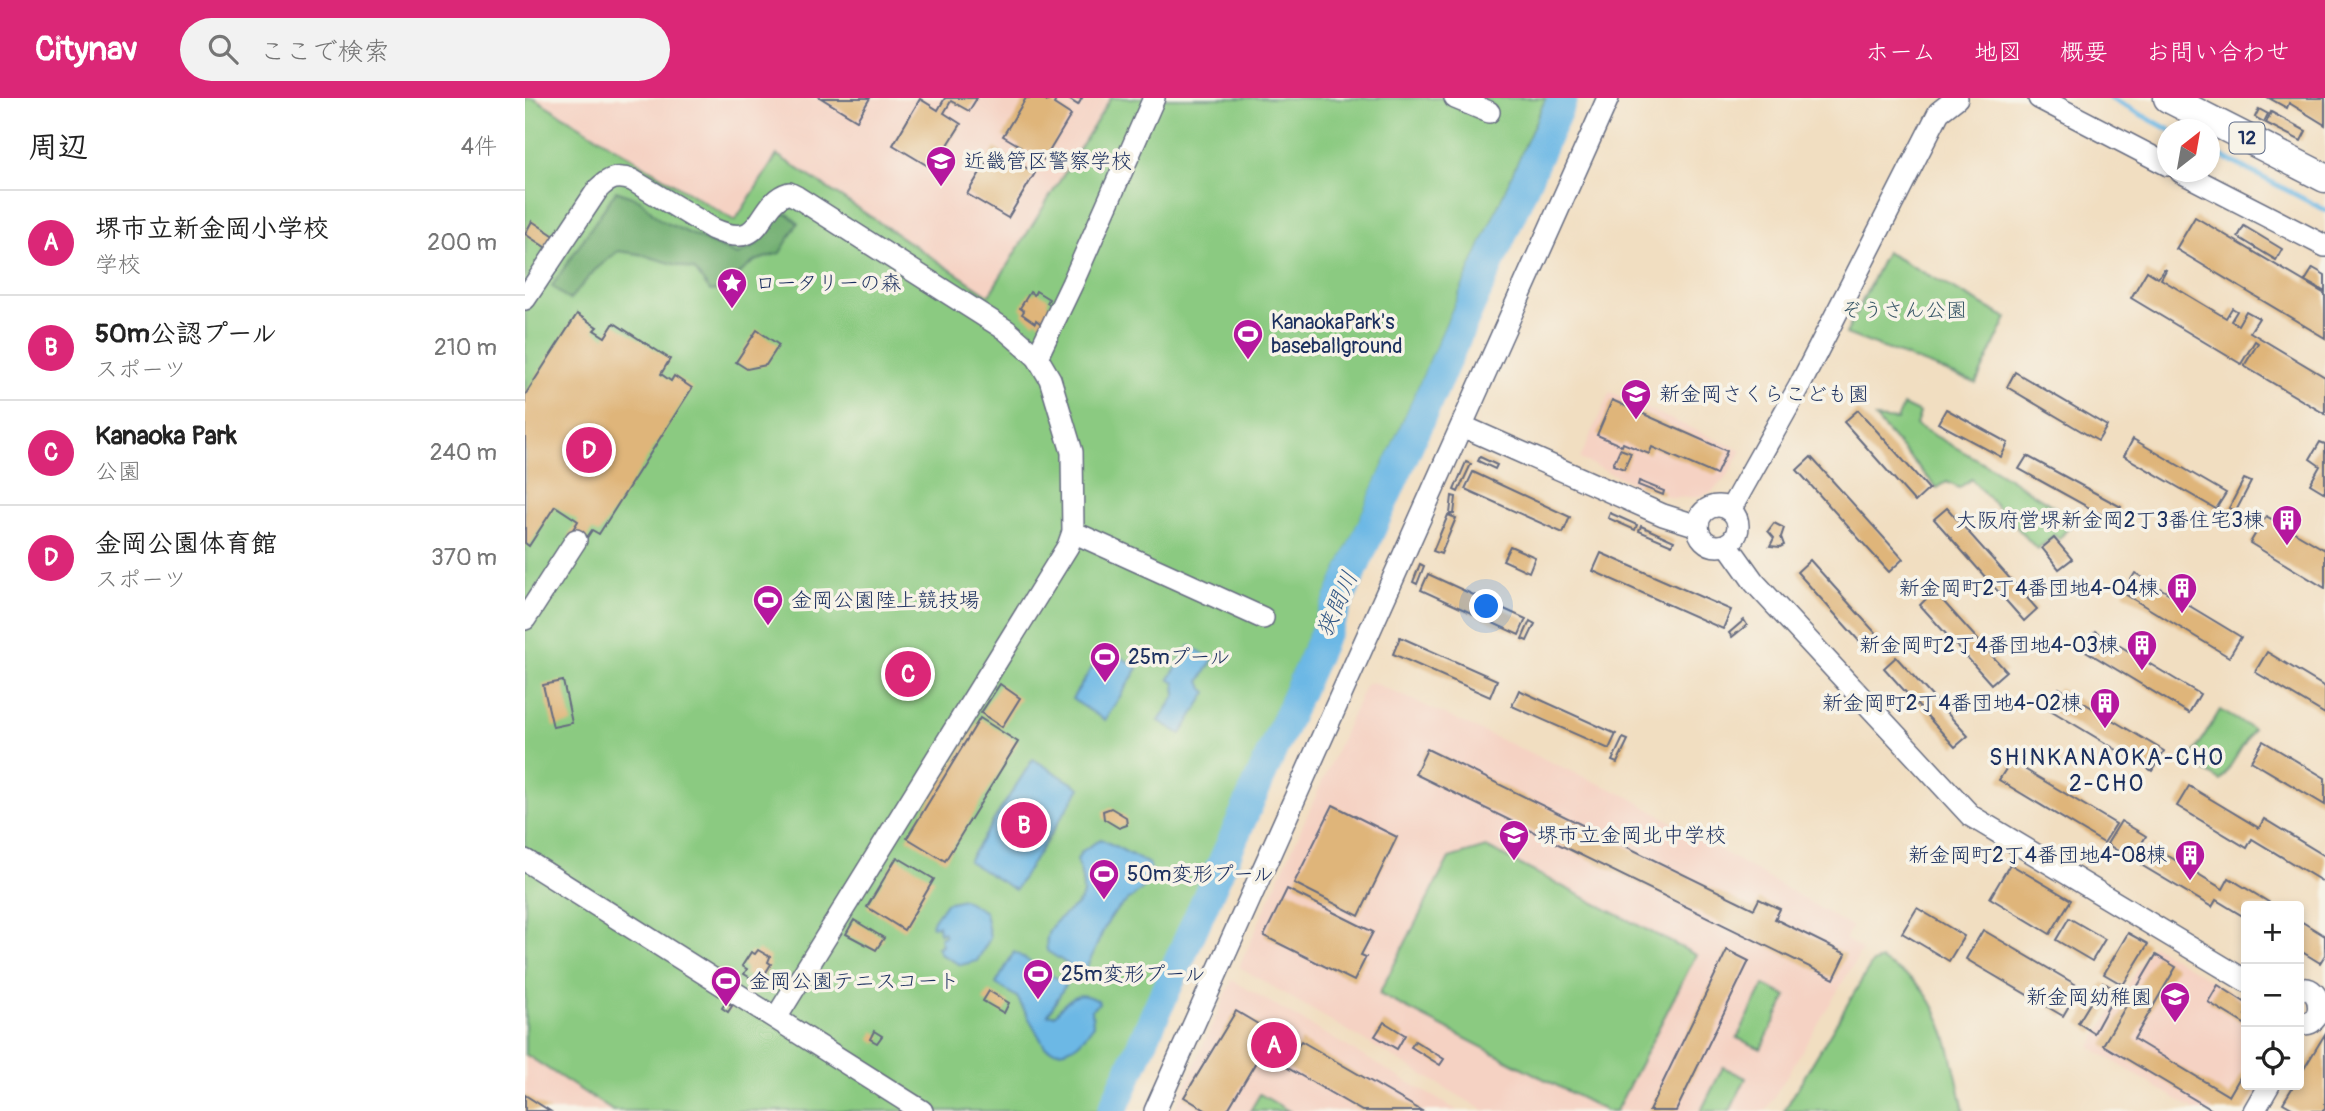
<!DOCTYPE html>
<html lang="ja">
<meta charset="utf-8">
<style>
:root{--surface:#fff;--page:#f2f2f2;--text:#222;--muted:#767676;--line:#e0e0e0;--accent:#db2777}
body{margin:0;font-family:Pangolin,"Klee One",sans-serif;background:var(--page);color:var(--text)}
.controls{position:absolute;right:21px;bottom:21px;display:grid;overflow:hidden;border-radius:7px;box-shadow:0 4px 10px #0003}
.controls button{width:63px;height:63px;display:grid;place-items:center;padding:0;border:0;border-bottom:2px solid var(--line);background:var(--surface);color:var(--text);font:35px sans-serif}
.compass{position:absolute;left:1632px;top:21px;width:63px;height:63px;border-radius:50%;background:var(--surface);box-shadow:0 4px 10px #0003;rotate:31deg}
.you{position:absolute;left:962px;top:509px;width:24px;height:24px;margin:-18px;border:5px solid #fff;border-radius:50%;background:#1a73e8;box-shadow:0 0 0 10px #1a73e833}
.badge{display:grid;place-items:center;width:46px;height:46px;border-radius:50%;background:var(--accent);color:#fff;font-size:23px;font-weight:700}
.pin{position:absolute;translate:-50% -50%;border:4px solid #fff;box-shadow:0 2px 7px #0006}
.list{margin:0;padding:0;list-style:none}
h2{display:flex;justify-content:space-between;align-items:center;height:91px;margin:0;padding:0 28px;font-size:30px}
h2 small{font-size:23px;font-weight:400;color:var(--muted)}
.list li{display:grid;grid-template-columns:46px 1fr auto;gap:21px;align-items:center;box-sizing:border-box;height:105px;padding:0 28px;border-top:2px solid var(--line)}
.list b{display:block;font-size:26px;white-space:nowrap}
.list p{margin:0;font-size:23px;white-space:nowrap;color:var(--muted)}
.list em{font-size:23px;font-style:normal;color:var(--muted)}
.icon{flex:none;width:38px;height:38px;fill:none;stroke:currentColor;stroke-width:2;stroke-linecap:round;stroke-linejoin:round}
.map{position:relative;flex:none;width:1800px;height:1013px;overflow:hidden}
header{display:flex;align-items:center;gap:42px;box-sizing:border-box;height:98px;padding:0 35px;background:var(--accent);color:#fff}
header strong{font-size:33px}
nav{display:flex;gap:38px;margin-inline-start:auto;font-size:24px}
.search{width:490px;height:63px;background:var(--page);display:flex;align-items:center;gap:18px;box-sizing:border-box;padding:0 24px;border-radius:38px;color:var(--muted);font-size:26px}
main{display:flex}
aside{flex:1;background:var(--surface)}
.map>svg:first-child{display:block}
.built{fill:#f5d2c3}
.green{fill:#8bca81;stroke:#537c70;stroke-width:2}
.forest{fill:#70ae6f;stroke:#466e66;stroke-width:2}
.water{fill:#6cb8e5;stroke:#4474a2;stroke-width:2}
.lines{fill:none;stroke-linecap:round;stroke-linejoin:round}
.stream{stroke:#6cb8e5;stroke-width:5}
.river{stroke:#6cb8e5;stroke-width:30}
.building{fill:#dfb57a}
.minor-casing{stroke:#666c81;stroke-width:24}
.major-casing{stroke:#666c81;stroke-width:31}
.minor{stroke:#fff;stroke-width:21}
.major{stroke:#fff;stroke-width:28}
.labels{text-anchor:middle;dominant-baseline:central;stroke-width:7;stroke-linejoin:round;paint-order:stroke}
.shield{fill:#f7f3e8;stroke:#5d6a87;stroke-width:2}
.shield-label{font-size:19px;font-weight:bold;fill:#1b2f5e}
.poi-label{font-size:21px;fill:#1b2f5e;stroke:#f7f3e8;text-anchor:start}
.park-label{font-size:21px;fill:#375667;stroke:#f7f3e8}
.water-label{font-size:23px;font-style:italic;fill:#335886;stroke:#f7f3e8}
.neighbourhood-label{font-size:23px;letter-spacing:2px;fill:#1b2f5e;stroke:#f7f3e8}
</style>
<header>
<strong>Citynav</strong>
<div class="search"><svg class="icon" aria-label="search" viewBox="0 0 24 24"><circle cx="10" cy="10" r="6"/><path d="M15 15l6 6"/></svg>ここで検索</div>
<nav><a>ホーム</a><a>地図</a><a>概要</a><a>お問い合わせ</a></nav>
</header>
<main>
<aside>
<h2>周辺<small>4件</small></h2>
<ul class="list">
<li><span class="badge">A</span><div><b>堺市立新金岡小学校</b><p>学校</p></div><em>200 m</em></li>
<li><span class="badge">B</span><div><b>50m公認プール</b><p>スポーツ</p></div><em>210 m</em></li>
<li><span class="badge">C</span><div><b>Kanaoka Park</b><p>公園</p></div><em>240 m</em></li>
<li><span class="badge">D</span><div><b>金岡公園体育館</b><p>スポーツ</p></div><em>370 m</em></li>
</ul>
</aside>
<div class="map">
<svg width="1800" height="1013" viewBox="0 0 1800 1013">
<rect width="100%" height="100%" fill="#f7f3e8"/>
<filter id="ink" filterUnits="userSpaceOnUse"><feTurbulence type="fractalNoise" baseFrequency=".0143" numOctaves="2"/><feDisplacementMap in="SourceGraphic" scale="14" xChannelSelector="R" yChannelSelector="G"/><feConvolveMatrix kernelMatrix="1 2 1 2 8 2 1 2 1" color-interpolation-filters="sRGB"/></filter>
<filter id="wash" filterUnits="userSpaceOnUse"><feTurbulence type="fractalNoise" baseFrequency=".00686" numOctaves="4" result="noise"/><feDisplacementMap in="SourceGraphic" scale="28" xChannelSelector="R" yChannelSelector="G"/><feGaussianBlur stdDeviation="1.57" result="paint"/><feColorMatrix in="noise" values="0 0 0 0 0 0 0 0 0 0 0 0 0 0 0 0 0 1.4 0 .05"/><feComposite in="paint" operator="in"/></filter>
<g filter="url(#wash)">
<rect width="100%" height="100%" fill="#f1dec1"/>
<!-- built -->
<g class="built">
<polygon points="9,0 586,0 465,197 253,57 211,123"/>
<polygon points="1085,294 1217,353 1202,379 1185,395 1172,399 1148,400 1109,386 1055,361"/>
<polygon points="847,584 1104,699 1327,829 1320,841 1337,852 1241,1013 960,1013 714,869 841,586"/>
<polygon points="1627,847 1721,903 1721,987 1736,987 1720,1013 1671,1013 1565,949"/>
<polygon points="707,882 933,1013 649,1013"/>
<polygon points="0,956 88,1013 0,1013"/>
</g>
<!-- green -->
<g class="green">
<polygon points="0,0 9,0 210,123 252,57 464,197 586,0 1021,0 573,1013 88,1013 0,956"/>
<polygon points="1361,154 1482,220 1451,285 1321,236"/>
<polygon points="1378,307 1395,315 1391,327 1469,371 1550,422 1534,441 1530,437 1512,451 1446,381 1434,390 1422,384 1412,390 1350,320 1372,322"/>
<polygon points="1695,612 1728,631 1696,683 1664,664"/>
<polygon points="961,749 1171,857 1091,1013 1081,1013 854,896 924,760"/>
<path d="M1356,862C1367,869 1379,875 1389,883C1421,910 1430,974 1439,1013H1259L1347,865Z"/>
<polygon points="1239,887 1262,898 1236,951 1212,940"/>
<polygon points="1198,969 1221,980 1205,1013 1176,1013"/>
<polygon points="735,996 764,1013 725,1013"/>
</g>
<!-- forest -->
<path class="forest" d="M91,93L115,102L135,122L212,157C236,149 241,135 254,114L264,117L273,125L255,155L230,163L207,181L199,192L185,193L170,172L114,156L93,153L69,173L44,202L27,188Z"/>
<!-- water -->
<g class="water">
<polygon points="665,548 688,561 675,583 678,591 682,594 656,636 634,623 651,597 650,585 644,581"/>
<polygon points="580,549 613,570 580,622 547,601"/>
<polygon points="508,661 555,690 490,792 443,763"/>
<path d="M576,741L624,766L627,775C622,793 601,801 589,815C575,832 572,853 560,871L552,872L522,853C516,817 555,817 558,795C559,784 555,772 552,762L556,754Z"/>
<polygon points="438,801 460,814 465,840 452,863 436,867 415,856 412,849 417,847 415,840 420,838 418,834 414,835 413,827 407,828 406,826 421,805"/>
<path d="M489,854L541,886L523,917H530C537,908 548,894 561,898C565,899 569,901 573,902L574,905L567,911L568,928C556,945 541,960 520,949L492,899L471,886Z"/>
</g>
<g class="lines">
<!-- stream -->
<g class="stream">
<polyline points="1585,0 1645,32"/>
<polyline points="1685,52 1800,112"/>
</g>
<!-- river -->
<polyline class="river" points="587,1013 1038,0"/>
</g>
<g id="blocks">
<!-- building -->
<g class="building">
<polygon points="296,0 345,0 332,22"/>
<polygon points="420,0 452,0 444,13 426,3 419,15 436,26 408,71 368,47 395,1 413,12"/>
<polygon points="501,0 518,0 522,3 524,0 532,0 529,6 546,17 519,62 501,52 493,65 510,75 483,120 442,96 470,50 487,61 495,48 478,38"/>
<polygon points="542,0 557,0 553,7"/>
<polygon points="1744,0 1800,0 1800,27 1764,5 1762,10"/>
<polygon points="1734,11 1743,16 1739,24 1730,19"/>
<polygon points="1746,14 1781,33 1776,43 1741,25"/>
<polygon points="1670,119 1800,196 1800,240 1651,151"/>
<polygon points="7,123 31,139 23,151 0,136"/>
<polygon points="1719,128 1757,151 1751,162 1713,139"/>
<polygon points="1788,170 1800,177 1800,194 1780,183"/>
<polygon points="1639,171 1641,172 1636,181 1701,220 1707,210 1712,213 1706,223 1713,227 1721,213 1734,220 1725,234 1800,279 1800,316 1719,268 1733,245 1730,243 1716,266 1606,200 1622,173 1633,180"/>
<polygon points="511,193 524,201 522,205 527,208 516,226 511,222 510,225 497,216 499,213 495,210 505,194 509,197"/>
<polygon points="52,216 72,229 69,232 80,239 89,225 145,261 136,276 146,283 149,278 167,290 74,436 67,432 57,447 44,438 53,423 30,408 4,448 0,445 0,297"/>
<polygon points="232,232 254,247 241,267 222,271 211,264"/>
<polygon points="1490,274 1582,328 1573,343 1482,289"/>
<polygon points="1087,302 1202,353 1191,377 1127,349 1124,356 1098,345 1097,348 1072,337"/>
<polygon points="1421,311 1483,345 1476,359 1413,325"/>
<polygon points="1333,312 1404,391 1390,404 1319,324"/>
<polygon points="1608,341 1701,395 1691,411 1599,358"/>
<polygon points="1795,344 1800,346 1800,395 1785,386 1795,368 1785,361"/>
<polygon points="1095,351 1106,355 1099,371 1088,367"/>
<polygon points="1502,358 1596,409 1588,423 1494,371"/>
<polygon points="955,359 972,367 970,371 953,363"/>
<polygon points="1286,359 1378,461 1364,474 1272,372"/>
<polygon points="941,364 946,366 933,394 929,392"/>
<polygon points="948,374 1045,419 1038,435 940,391"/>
<polygon points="1719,381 1726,384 1711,413 1704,410"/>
<polygon points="1114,383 1139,393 1138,397 1113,387"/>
<polygon points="927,398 931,399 929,416 925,416"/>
<polygon points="1422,410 1512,511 1499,523 1409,421"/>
<polygon points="1758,414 1765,418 1759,428 1800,452 1800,490 1725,445 1741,418 1752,424"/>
<polygon points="1085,415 1112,427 1110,432 1083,420"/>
<polygon points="923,417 931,420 916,456 908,453"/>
<polygon points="1249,425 1259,430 1256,439 1259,447 1255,449 1245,448 1249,440 1243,433"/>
<polygon points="1116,428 1149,443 1147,447 1114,433"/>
<polygon points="1529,440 1547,461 1534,471 1517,450"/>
<polygon points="985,448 1010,459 1004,474 978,462"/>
<polygon points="1076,455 1206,512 1198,531 1068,473"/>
<polygon points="1285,462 1356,541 1343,553 1272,474"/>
<polygon points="895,466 899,468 892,486 888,484"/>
<polygon points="1610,475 1716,539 1704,559 1598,495"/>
<polygon points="903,476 1001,521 994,537 896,492"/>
<polygon points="1409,493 1481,573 1466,586 1395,507"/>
<polygon points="1219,522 1222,527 1207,539 1204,535"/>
<polygon points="1005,523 1010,526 1002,543 997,541"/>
<polygon points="1570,533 1675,596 1664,615 1559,552"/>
<polygon points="875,539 972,582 965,599 868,556"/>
<polygon points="1742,554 1800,589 1800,616 1730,574"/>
<polygon points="1371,559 1443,638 1430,649 1359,570"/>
<polygon points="38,583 47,625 28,629 18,587"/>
<polygon points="475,586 495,600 477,629 456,615"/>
<polygon points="1534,590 1639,653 1627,673 1522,610"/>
<polygon points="994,592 1091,636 1084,651 987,608"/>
<polygon points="455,620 493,644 420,763 382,740"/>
<polygon points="1098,640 1103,642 1092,665 1087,663"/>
<polygon points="1738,643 1800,680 1800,707 1726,663"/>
<polygon points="902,651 1229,811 1234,801 1255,811 1250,821 1321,856 1309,881 890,676"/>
<polygon points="1486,663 1591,726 1579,745 1474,682"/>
<polygon points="1664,688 1734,730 1739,721 1800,758 1800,785 1727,741 1722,750 1652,708"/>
<polygon points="808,707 872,739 834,818 769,785"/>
<polygon points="586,710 601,719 602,727 594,730 579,721 578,713"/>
<polygon points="1596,723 1621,738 1607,762 1582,746"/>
<polygon points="1627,748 1698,791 1704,780 1750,808 1721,808 1721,820 1691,802 1687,809 1616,767"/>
<polygon points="372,759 409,781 379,832 342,809"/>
<polygon points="1485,766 1546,802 1525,836 1465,800"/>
<polygon points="762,791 848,834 836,857 841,859 829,883 739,838"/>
<polygon points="1392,810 1439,838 1424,863 1377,835"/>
<polygon points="1544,820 1580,841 1567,863 1531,842"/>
<polygon points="329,822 359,840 351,852 321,836"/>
<polygon points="1774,822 1800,838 1800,857 1795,865 1774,852"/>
<polygon points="1458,832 1555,889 1538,918 1441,861"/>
<polygon points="1603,835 1623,846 1598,887 1579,876"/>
<polygon points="233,852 245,859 243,864 246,866 237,881 233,879 231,883 219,876 222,871 217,868 226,854 230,856"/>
<polygon points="1202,852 1224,863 1151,1013 1124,1013"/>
<polygon points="1631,857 1651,869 1609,941 1704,998 1721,969 1721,987 1734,987 1719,1013 1689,1013 1578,947"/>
<polygon points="1578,884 1592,893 1569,935 1553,925"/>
<polygon points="1693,887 1721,905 1721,927 1683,904"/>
<polygon points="464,893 484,905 479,915 458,903"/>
<polygon points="201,904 207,908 203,914 197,910"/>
<polygon points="711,913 748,935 702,1013 682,1013 659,999"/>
<polygon points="859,924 880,937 872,951 850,938"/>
<polygon points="349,933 357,938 352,945 345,941"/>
<polygon points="1800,936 1800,1011 1798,1013 1772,1013 1758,1005 1769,987 1774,987 1774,979"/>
<polygon points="776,943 897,1013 837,1013 761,969"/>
<polygon points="890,943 919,961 915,967 886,949"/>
<polygon points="0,997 25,1013 0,1013"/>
</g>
</g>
</g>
<g filter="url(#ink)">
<use href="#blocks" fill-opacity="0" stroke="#666c81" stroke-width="2"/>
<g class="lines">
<!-- minor casing -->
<g class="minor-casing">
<g id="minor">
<polyline points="930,0 964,14"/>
<polyline points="1514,0 1643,67"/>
<polyline points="1656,74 1800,148"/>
<path d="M0,201L73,91C84,80 92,77 107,82L188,131C242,155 230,105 264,95L272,99L481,232L512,259L525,281L547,354L548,434L543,448L251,920"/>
<polyline points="512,259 547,186 629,0"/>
<polyline points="937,328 1138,417 1173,428"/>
<circle cx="1193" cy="428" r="20"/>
<polyline points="1205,412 1274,289 1414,14 1432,0"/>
<polyline points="548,434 738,520"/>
<polyline points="1202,446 1229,484 1446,718 1721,883"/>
<polyline points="0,521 51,442"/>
<polyline points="0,762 397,1013"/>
<path d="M1774,892C1800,883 1800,935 1774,924"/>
<polyline points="630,1013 1083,0"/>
<polyline points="1729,1013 1744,987"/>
</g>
</g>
<!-- major casing -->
<g class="major-casing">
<polyline id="major" points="1643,0 1800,80"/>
</g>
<!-- minor -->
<use href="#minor" class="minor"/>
<!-- major -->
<use href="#major" class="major"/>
</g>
</g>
<!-- icons -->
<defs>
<g id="university-pin" transform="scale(1.575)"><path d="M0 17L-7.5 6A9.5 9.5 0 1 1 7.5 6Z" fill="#b5179e" stroke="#f7f3e8"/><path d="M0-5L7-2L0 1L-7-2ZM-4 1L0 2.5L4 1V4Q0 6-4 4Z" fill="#fff"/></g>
<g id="sight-pin" transform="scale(1.575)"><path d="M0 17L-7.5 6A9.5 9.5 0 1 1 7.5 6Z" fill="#b5179e" stroke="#f7f3e8"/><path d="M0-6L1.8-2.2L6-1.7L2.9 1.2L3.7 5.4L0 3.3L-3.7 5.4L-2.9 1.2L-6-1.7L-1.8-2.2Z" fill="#fff"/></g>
<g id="stadium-pin" transform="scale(1.575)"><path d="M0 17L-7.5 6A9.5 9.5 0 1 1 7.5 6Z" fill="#b5179e" stroke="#f7f3e8"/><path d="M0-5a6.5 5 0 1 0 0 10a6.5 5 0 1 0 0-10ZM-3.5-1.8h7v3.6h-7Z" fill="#fff"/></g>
<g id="school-pin" transform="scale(1.575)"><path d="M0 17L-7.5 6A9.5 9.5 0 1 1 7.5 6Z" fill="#b5179e" stroke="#f7f3e8"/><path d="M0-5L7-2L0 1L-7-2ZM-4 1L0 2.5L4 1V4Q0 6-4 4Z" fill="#fff"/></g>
<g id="building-pin" transform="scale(1.575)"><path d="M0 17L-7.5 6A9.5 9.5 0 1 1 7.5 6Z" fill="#b5179e" stroke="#f7f3e8"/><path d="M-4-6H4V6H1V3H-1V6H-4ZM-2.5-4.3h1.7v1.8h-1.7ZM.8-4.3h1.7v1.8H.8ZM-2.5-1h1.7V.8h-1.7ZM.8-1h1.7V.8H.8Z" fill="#fff"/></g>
</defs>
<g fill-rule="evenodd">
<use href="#university-pin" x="416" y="63"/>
<use href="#sight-pin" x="207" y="185"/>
<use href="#stadium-pin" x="723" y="236"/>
<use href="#school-pin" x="1111" y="296"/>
<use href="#building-pin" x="1762" y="422"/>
<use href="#building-pin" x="1657" y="490"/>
<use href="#stadium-pin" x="243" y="502"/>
<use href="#building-pin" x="1617" y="547"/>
<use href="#stadium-pin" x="580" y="559"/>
<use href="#building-pin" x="1580" y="605"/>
<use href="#school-pin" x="989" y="737"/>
<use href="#building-pin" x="1665" y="757"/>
<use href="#stadium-pin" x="579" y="776"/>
<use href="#stadium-pin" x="513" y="876"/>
<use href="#stadium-pin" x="201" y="883"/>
<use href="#school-pin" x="1650" y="899"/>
</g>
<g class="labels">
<!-- shield labels -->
<rect class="shield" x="1704.5" y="24.5" width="35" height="31" rx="5"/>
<g class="shield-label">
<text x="1722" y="40">12</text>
</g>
<!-- poi labels -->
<g class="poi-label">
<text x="439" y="63">近畿管区警察学校</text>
<text x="230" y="185">ロータリーの森</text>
<text x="746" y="224">KanaokaPark's<tspan x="746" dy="24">baseballground</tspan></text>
<text x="1134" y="296">新金岡さくらこども園</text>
<text x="1739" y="422" text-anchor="end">大阪府営堺新金岡2丁3番住宅3棟</text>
<text x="1634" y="490" text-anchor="end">新金岡町2丁4番団地4-04棟</text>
<text x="266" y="502">金岡公園陸上競技場</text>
<text x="1594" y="547" text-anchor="end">新金岡町2丁4番団地4-03棟</text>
<text x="603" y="559">25mプール</text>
<text x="1557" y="605" text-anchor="end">新金岡町2丁4番団地4-02棟</text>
<text x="1012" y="737">堺市立金岡北中学校</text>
<text x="1642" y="757" text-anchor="end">新金岡町2丁4番団地4-08棟</text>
<text x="602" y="776">50m変形プール</text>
<text x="536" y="876">25m変形プール</text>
<text x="224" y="883">金岡公園テニスコート</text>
<text x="1627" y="899" text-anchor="end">新金岡幼稚園</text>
</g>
<!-- park labels -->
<g class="park-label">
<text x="1379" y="212">ぞうさん公園</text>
</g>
<!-- water labels -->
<g class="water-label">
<text transform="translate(812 506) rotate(-66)">狭間川</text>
</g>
<!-- neighbourhood labels -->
<g class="neighbourhood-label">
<text x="1582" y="659">SHINKANAOKA-CHO<tspan x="1582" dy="26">2-CHO</tspan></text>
</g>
</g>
</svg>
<div class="controls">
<button>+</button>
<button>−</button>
<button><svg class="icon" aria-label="locate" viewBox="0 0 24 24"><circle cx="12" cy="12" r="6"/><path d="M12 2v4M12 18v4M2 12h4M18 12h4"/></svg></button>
</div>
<svg class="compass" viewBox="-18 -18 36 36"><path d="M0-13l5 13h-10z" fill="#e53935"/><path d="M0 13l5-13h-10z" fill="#767676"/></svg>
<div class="you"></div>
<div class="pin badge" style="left:749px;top:947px">A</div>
<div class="pin badge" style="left:499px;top:727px">B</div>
<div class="pin badge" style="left:383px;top:576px">C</div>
<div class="pin badge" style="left:64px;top:352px">D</div>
</div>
</main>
